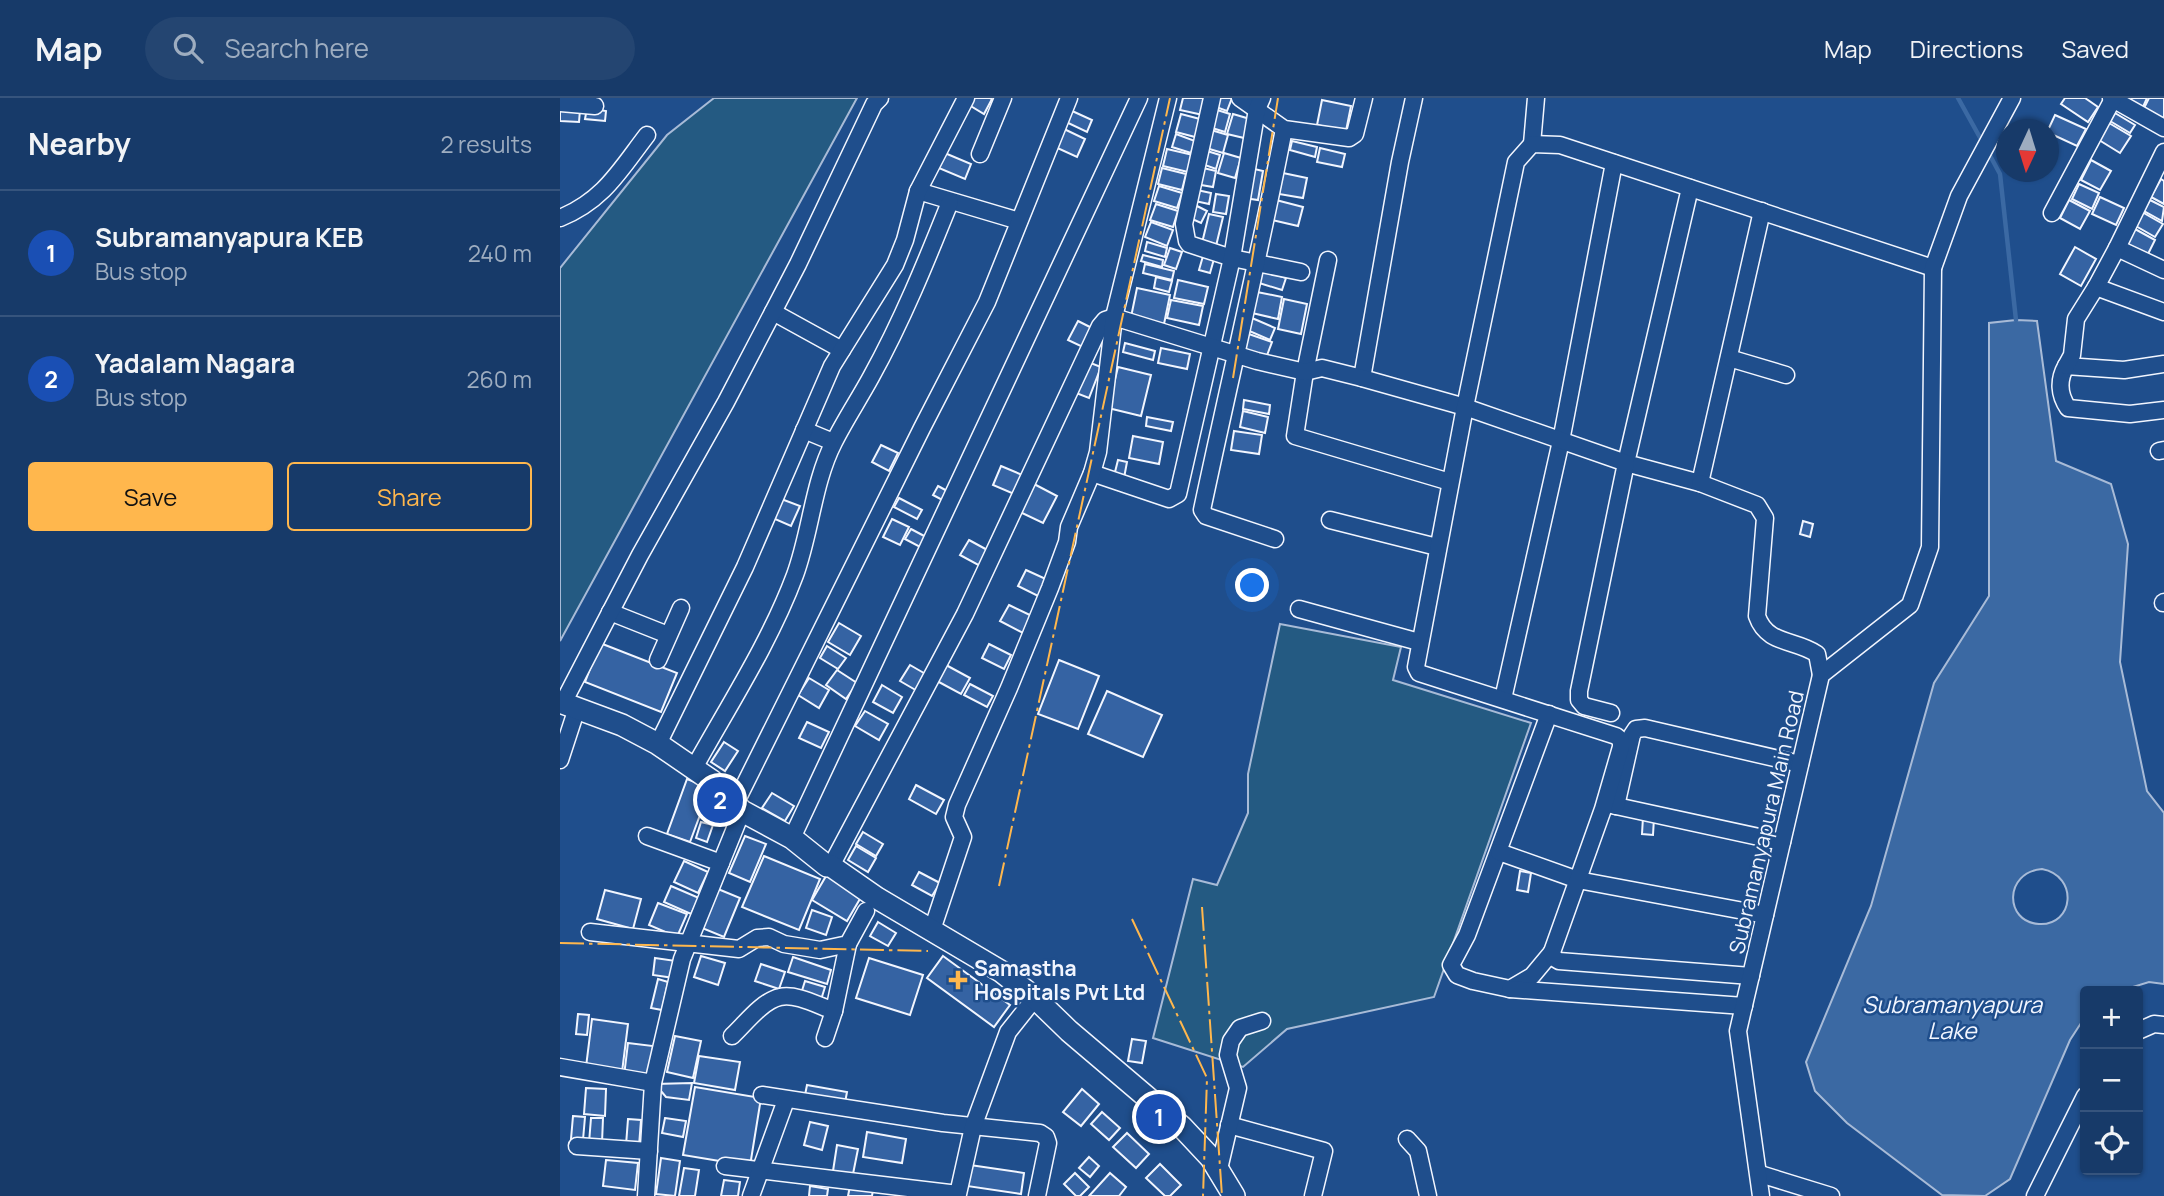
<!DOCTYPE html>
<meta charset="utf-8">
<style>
:root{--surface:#173a69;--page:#244571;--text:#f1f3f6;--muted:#9eadc0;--line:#36547d;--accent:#ffb74d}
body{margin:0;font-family:Manrope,sans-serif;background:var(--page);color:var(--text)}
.controls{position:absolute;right:21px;bottom:21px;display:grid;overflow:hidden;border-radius:7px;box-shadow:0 2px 5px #0004}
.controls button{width:63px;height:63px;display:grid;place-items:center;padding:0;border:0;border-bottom:2px solid var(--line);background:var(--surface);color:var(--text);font:35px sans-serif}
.compass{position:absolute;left:1436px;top:21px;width:63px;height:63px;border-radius:50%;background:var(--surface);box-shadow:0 2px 5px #0004;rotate:184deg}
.you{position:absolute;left:693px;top:488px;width:24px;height:24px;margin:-18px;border:5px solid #fff;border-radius:50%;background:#1a73e8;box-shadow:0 0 0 10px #1a73e833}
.badge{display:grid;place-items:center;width:46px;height:46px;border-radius:50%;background:var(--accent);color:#fff;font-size:23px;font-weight:700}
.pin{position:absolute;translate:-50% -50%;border:4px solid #fff;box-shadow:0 2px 7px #0006}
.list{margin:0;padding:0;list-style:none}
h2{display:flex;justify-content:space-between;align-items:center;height:91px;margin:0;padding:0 28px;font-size:30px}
h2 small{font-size:23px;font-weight:400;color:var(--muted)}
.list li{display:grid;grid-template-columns:46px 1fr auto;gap:21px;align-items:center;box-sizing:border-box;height:126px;padding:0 28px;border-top:2px solid var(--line)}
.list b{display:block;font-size:26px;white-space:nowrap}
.list p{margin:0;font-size:23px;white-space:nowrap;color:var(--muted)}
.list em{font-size:23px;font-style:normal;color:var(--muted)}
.actions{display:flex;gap:14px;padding:21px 28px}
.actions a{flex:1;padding:16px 0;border:2px solid var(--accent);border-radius:7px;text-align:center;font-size:24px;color:var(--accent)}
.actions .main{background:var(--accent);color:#111}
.icon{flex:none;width:38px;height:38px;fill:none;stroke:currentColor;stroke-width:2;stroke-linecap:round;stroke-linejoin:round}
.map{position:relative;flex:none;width:1604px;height:1098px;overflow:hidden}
header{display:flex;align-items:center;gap:42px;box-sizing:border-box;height:98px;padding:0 35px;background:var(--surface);border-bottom:2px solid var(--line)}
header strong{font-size:33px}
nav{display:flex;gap:38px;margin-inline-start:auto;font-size:24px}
.search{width:490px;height:63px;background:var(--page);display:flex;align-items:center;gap:18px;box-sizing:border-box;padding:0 24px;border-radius:38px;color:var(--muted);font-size:26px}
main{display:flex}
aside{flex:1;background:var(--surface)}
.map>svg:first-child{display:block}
.green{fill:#245a82;stroke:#a8bbd7;stroke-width:2}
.water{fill:#3b69a3;stroke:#a8bbd7;stroke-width:2;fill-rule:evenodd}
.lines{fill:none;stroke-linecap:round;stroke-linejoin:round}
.stream{stroke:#3b69a3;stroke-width:4.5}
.building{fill:#3563a3;stroke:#f2f6ff;stroke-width:2}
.minor-casing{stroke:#f2f6ff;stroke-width:19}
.major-casing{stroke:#f2f6ff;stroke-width:24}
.minor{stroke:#1f4e8c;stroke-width:16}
.major{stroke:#1f4e8c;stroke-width:21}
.power{stroke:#ffb74d;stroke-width:2;stroke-dasharray:24 5 3.5 5;stroke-linecap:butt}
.poi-dot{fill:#ffb74d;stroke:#1f4e8c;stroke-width:2.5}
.labels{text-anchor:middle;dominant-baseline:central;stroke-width:5;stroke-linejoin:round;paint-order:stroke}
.street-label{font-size:21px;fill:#f2f6ff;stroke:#1f4e8c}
.poi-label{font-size:21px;font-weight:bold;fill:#f2f6ff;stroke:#1f4e8c;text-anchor:start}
.water-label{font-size:23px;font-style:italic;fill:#f2f6ff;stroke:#1f4e8c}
</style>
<header>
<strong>Map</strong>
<div class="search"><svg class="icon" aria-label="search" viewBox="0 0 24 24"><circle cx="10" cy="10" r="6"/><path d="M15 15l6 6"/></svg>Search here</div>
<nav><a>Map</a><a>Directions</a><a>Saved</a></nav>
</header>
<main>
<aside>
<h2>Nearby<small>2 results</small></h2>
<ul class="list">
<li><span class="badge" style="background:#1a4fb4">1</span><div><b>Subramanyapura KEB</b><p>Bus stop</p></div><em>240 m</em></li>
<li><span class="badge" style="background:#1a4fb4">2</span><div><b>Yadalam Nagara</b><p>Bus stop</p></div><em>260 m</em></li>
</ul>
<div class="actions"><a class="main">Save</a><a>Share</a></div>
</aside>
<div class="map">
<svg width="1604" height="1098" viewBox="0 0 1604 1098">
<rect width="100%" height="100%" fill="#1f4e8c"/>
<!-- green -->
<g class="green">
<polygon points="154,0 297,0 0,543 0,170 107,37"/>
<polygon points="720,526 841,549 833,582 971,625 874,899 727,931 683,969 593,940 633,781 657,787 688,715 688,676"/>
</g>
<!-- water -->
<path class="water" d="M1456,222L1477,223L1496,363L1551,386L1568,446L1560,564L1587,693L1604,715V886L1589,884L1560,893H1525V919L1510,942L1450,1081L1425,1098L1382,1097L1287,1025L1255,993L1246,964L1311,808L1374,585L1429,498V225ZM1482,771C1519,778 1514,828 1479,826C1444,824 1444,774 1482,771Z"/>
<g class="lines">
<!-- stream -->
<g class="stream">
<polyline points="1398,0 1423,45"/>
<polyline points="1427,52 1440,76 1456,222"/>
</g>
</g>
<!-- building -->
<g class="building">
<polygon points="413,0 430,0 432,1 424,16 409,7"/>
<polygon points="623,0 646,0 643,17 620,12"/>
<polygon points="660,0 672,0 667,13 656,9"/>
<polygon points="1505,0 1525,0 1538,9 1528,24 1501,6"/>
<polygon points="1572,0 1587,0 1583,9 1570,3"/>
<polygon points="1589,0 1604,0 1604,21 1584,10"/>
<polygon points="762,2 791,8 786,33 757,27"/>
<polygon points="0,10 20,12 19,24 0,23"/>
<polygon points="27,10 46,13 45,23 25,21"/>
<polygon points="654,11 670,16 665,34 649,29"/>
<polygon points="510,12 532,22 527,34 504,23"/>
<polygon points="1555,15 1575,27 1570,35 1550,23"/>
<polygon points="621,16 640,21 635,39 616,34"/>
<polygon points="673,16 690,21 684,40 667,36"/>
<polygon points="1495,17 1526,31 1517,48 1489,35 1488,32"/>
<polygon points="1549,25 1571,38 1560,55 1539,42"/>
<polygon points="502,30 525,41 517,59 493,48"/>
<polygon points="651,32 668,37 663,55 646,50"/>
<polygon points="616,36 635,43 631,55 612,49"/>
<polygon points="732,43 757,49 755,59 730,52"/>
<polygon points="760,50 785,56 782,69 757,64"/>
<polygon points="607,51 633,57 628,74 603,68"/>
<polygon points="380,53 411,66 405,81 374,68"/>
<polygon points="647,53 660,57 656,71 642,66"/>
<polygon points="664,55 681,60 675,80 658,75"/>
<polygon points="1531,62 1551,73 1540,92 1521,82"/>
<polygon points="639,69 656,73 653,89 635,86"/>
<polygon points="602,70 626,76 622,92 598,86"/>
<polygon points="690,70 703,73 698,102 684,100"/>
<polygon points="723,75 747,80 743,100 719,96"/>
<polygon points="1601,81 1604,83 1604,106 1591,99"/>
<polygon points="1519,86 1539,95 1532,111 1512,101"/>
<polygon points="599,88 622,95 617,110 594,103"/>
<polygon points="637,92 651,95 649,106 635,103"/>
<polygon points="656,96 669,98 666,116 653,114"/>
<polygon points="1540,99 1564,110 1556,127 1532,116"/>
<polygon points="716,102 743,109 738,128 712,122"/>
<polygon points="1509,102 1530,113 1520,131 1500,120"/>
<polygon points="1590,102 1604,109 1602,123 1584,113"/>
<polygon points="596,106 618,113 613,129 590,122"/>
<polygon points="637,108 647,113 641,125 630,120"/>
<polygon points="1582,114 1603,126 1595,139 1574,127"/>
<polygon points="649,116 663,119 656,148 642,145"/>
<polygon points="591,124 613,132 607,148 585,139"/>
<polygon points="1575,131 1595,142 1587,158 1566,147"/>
<polygon points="587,144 607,150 605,159 585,153"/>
<polygon points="1515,149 1536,161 1521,188 1500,176"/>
<polygon points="610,150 622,154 616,171 604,167"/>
<polygon points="583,157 603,162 602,169 581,163"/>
<polygon points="643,158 654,161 650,175 639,172"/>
<polygon points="585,166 614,173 612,182 583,175"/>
<polygon points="700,172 726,180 722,192 696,184"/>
<polygon points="596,179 612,183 609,194 594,190"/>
<polygon points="618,182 648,189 644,206 614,200"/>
<polygon points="577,190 610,197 604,226 571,219"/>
<polygon points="697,194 722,199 718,221 692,215"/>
<polygon points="724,201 747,206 741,236 718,231"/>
<polygon points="611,202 643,208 639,227 607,220"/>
<polygon points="692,220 715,230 710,242 687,232"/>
<polygon points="518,223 536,232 527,251 508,242"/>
<polygon points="686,235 712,244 706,260 680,251"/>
<polygon points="565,245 595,253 593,262 563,254"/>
<polygon points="601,250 630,256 627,271 598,265"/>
<polygon points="528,264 541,269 529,300 516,295"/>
<polygon points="558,269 591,277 581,318 548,310"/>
<polygon points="684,302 710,307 709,316 683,311"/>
<polygon points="683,313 708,319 705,335 680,329"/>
<polygon points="587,319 613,324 611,333 586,328"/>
<polygon points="674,333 702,337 699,356 671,352"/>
<polygon points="573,338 603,344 599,366 569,360"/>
<polygon points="321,347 338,355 329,373 312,364"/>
<polygon points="558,362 567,364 564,380 554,378"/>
<polygon points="441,368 467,379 459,398 433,387"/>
<polygon points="474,386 497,398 483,425 460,414"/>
<polygon points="378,388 391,395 386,404 373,397"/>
<polygon points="216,399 240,408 231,428 208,418"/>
<polygon points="339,400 362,412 357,421 334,409"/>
<polygon points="332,421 349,429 340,447 323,439"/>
<polygon points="1243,423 1253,426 1250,439 1240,436"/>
<polygon points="351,431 368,440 362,450 345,441"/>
<polygon points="409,442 431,454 422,469 400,457"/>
<polygon points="466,472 488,482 480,499 458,488"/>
<polygon points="449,507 472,518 463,535 440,523"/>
<polygon points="279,525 301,538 290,557 268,544"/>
<polygon points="40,545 117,575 101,614 25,584"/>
<polygon points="429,546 451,557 444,571 422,560"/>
<polygon points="267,548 286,560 278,571 260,560"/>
<polygon points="499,562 539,578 518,631 478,616"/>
<polygon points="350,567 369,578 359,594 340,583"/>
<polygon points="386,567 410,580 401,596 377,583"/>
<polygon points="277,572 297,585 286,601 266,587"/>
<polygon points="249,580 269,592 259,610 238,597"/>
<polygon points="410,586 433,598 427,609 404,597"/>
<polygon points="322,587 342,599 333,615 313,604"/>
<polygon points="547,593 602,617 583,659 528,636"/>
<polygon points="305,613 328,626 319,642 295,628"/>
<polygon points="247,624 269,634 261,650 239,640"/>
<polygon points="164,644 178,653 165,673 151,664"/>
<polygon points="127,681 150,690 130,744 107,736"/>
<polygon points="356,687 384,702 376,716 349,701"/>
<polygon points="212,695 234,708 225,723 202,710"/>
<polygon points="1083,719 1094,720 1093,737 1082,736"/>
<polygon points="141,724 153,727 147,744 136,740"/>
<polygon points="303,734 323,746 316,758 296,746"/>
<polygon points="185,738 206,746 190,784 169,775"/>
<polygon points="296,748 316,760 308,774 288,762"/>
<polygon points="204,758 260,781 239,832 182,809"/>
<polygon points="124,763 148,774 138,795 114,784"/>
<polygon points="269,773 304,794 287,823 252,802"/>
<polygon points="960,773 971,775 968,794 957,792"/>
<polygon points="359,774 380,785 372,798 352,787"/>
<polygon points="111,788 139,800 131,816 104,804"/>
<polygon points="158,791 180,800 164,839 142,830"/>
<polygon points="45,792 81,801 73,831 37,821"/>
<polygon points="98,805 127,816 117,839 89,827"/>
<polygon points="252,812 272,819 266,837 246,830"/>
<polygon points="318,824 336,835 328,848 310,838"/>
<polygon points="141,858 165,865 158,887 134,879"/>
<polygon points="383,858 450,907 434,929 367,880"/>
<polygon points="233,859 271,872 267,886 228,874"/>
<polygon points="95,860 116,863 114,880 93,877"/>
<polygon points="309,860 363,877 350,917 296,900"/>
<polygon points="201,866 225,874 219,891 195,883"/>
<polygon points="98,881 108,884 102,912 91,910"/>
<polygon points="245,883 265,889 260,905 240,899"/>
<polygon points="18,916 29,917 27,937 16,936"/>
<polygon points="32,921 68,926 62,974 26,969"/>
<polygon points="115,938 141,943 133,980 107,974"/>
<polygon points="572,941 586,943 582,965 568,963"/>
<polygon points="68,945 93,948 89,981 64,978"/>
<polygon points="139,958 180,964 175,992 134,985"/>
<polygon points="132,985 129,1002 106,999 95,986"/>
<polygon points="247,987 287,994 284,1010 244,1002"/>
<polygon points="135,989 201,1000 190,1068 123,1057"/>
<polygon points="26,990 46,991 45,1018 24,1016"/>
<polygon points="522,991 539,1006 521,1028 503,1014"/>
<polygon points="542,1014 560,1030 549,1042 531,1026"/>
<polygon points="13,1018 25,1019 23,1042 11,1041"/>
<polygon points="31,1020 43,1020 42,1045 29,1045"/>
<polygon points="105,1020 126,1023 123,1039 102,1035"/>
<polygon points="68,1021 81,1022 79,1048 66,1047"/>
<polygon points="250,1024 268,1028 262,1052 244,1047"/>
<polygon points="307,1034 346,1041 342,1065 303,1059"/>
<polygon points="567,1035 589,1056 576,1070 553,1049"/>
<polygon points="277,1047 298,1051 293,1076 273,1073"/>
<polygon points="529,1059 539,1068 530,1079 519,1070"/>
<polygon points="101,1060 120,1063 115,1098 96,1096"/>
<polygon points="46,1062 78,1065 75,1092 43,1088"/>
<polygon points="600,1066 621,1087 610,1098 605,1098 586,1080"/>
<polygon points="410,1067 464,1075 461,1096 407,1088"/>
<polygon points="124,1070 139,1072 135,1098 119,1098"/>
<polygon points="515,1075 529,1089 520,1098 516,1098 504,1086"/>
<polygon points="550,1075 566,1089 559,1098 529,1098"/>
<polygon points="164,1082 180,1084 178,1098 161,1098"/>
<polygon points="250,1088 268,1091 267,1098 249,1098"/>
<polygon points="290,1088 313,1092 312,1098 288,1098"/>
</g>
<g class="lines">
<!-- minor casing -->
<g class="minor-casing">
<g id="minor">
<polyline points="652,0 624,126 627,143 629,146 672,160 741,174"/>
<polyline points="680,0 724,31 789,40 795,36 804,0"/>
<polyline points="1551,0 1604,30"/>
<polyline points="0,5 35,8"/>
<polyline points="972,46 976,0"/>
<polyline points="1604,54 1557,150 1604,172"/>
<polyline points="420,56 443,0"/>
<polyline points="1130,90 1066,365 1140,385 1202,113"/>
<polyline points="358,93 459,123"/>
<polyline points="1492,115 1553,1"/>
<path d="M0,120C44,102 60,72 87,37"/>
<polyline points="1557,150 1536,189 1604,214"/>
<polyline points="768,162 745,274 735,338 890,384"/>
<polyline points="213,214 282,252"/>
<polyline points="1169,260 1226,277"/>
<path d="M1604,266L1564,272L1506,268C1498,282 1499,297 1508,310L1570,316L1604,312"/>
<polyline points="1506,268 1512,257 1516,221 1536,189"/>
<polyline points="802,280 840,64 854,0"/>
<polyline points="244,332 273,344"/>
<polyline points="1599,353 1604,352"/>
<polyline points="532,375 609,401 618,396 672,160 697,11 702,0"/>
<path d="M1140,385L1197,407L1205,420L1197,518C1207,547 1235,541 1257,556L1261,577"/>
<polyline points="770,422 877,449"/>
<path d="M715,441L646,418L642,412C669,285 699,159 724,31"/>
<polyline points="1603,505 1604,504"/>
<polyline points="739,511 859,544"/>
<polyline points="50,514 108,537"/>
<polyline points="98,562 121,510"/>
<polyline points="943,601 1001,343 1054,65"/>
<polyline points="3,605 80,457 166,304 238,166 314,6 320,0"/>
<polyline points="989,616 907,837 891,867 897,877 913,883 950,891 972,878 992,854"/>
<polyline points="98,646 185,469 272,268 335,167 345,142 358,93 406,0"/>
<polyline points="0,662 17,610"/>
<path d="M134,670C169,607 210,544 235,477C251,433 253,385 274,344C285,322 299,301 311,279C342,223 366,164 390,104"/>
<polyline points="175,706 362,330 427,204 509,0"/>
<polyline points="1047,706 1222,744"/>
<polyline points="1056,708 1072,637 1076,631 1085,630 1240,666"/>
<polyline points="87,738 161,765"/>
<polyline points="232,740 579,0"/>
<polyline points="939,754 1018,782 1205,817"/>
<polyline points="271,768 405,516 540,228 545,222 554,219 697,263 745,274 762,270 802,280 905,309 1066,365 1019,593 1019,602 1024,608 1051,615"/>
<polyline points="372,832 403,739 394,719 397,707 449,590 490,490 507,444 509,429 532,375 538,354 554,219 608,0"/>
<polyline points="30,834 179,851 197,840 209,839 224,846 260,852 288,846 306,813"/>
<polyline points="1191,878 999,863 994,860 992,854 1043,711 1061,649 1061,642 1056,638 859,575 856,569 905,309 956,64 972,46 1000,47 1373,170"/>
<polyline points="950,891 1184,908"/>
<polyline points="1578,933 1594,926 1604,927"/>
<path d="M172,938C185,926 202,903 220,899C236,895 259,908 274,913"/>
<polyline points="265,940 274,913 288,846"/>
<polyline points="0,969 93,985"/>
<polyline points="202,997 383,1025 480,1035 486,1039 488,1045 477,1098"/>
<polyline points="669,1027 764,1053 753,1098"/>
<polyline points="847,1041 858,1053 868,1098"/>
<polyline points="17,1048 89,1053"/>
<polyline points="165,1068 398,1096 413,1029 448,934 475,900"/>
<polyline points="659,1071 678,990 668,957 671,943 680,930 702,923"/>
<polyline points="1200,1076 1271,1098"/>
<polyline points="86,1098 93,985 122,861 182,713"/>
<polyline points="191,1098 226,1002"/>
<polyline points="1201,1098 1178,933 1261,577 1350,507 1370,449 1373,170 1399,98 1452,0"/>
<polyline points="1475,1098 1525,998"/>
</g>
</g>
<!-- major casing -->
<g class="major-casing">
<polyline id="major" points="0,604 62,627 98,646 152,683 182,713 232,740 267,768 271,768 317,800 442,874 475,900 509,933 622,1029 651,1060 674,1098"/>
</g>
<!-- minor -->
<use href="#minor" class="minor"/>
<!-- major -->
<use href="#major" class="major"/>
<!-- power -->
<g class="power">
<polyline points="673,280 718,0"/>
<polyline points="439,788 610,0"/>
<polyline points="642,809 662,1098"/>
<polyline points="572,821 647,980 643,1098"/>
<polyline points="0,845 368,853"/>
</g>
</g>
<!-- markers -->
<path class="poi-dot" d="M394.5 871.5h7v7h7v7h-7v7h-7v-7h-7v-7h7z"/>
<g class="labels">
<!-- street labels -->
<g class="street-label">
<text transform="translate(1206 724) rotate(-77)">Subramanyapura Main Road</text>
</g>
<!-- poi labels -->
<g class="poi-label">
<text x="414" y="870">Samastha<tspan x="414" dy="24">Hospitals Pvt Ltd</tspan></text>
</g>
<!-- water labels -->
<g class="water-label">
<text x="1392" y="906">Subramanyapura<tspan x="1392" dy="26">Lake</tspan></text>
</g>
</g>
</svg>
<div class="controls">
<button>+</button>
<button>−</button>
<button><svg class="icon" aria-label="locate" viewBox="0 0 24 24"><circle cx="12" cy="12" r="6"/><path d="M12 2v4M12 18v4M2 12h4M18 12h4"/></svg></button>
</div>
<svg class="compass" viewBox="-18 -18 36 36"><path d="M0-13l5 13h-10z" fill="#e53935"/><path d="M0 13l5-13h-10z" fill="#9eadc0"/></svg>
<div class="you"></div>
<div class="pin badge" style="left:599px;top:1019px;background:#1a4fb4">1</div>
<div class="pin badge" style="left:160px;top:702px;background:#1a4fb4">2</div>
</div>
</main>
